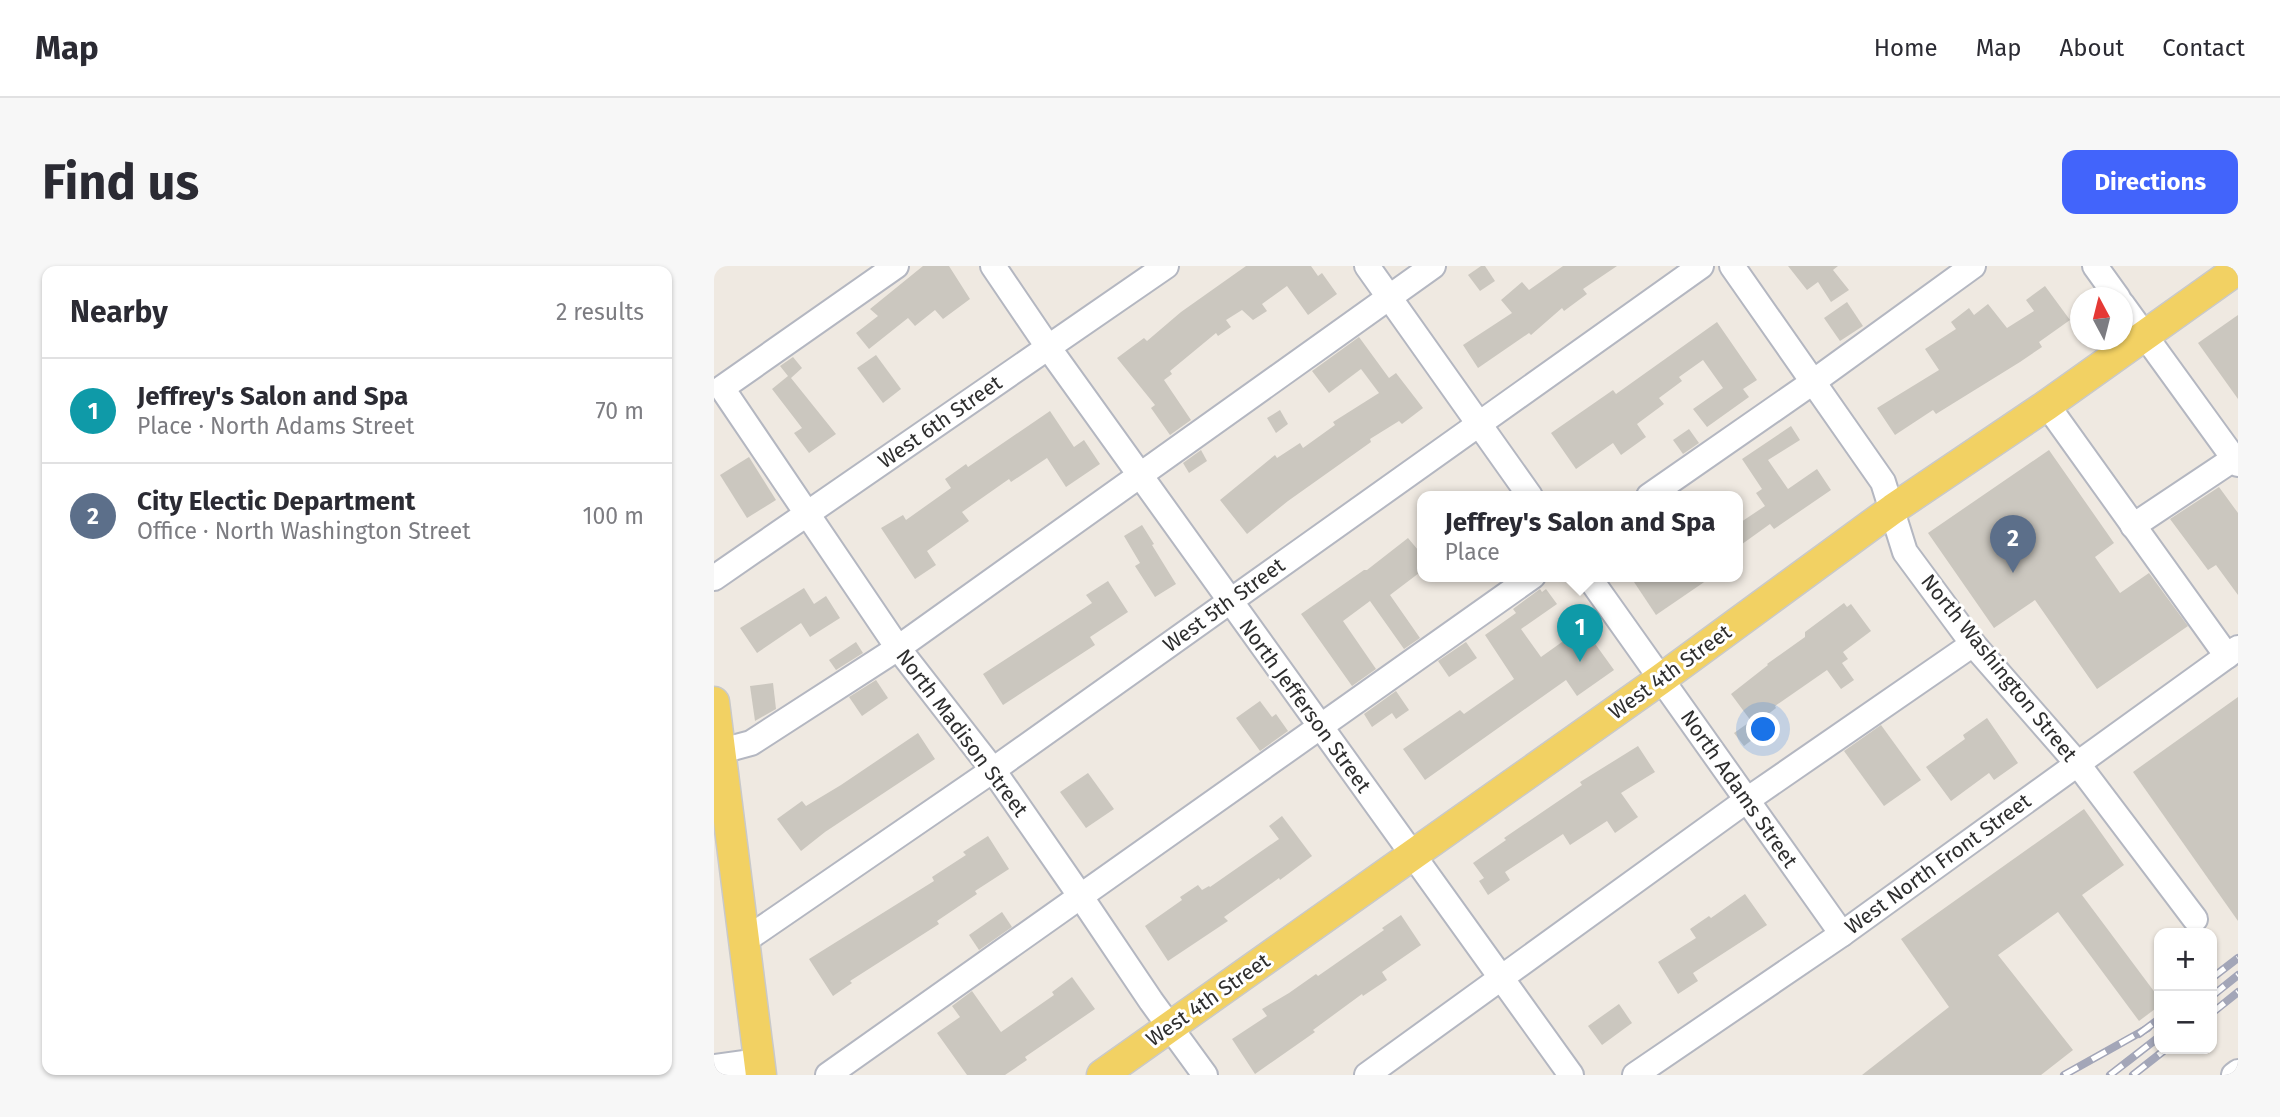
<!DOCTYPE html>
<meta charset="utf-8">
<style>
:root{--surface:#fff;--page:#f7f7f7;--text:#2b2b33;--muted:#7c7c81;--line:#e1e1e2;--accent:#4264fb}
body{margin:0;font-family:"Fira Sans",sans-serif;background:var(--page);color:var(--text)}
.controls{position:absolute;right:21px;bottom:21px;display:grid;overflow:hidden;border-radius:14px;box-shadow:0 2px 5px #0004}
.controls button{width:63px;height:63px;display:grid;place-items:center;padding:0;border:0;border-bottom:2px solid var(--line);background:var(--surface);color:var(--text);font:35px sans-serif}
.compass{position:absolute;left:1356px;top:21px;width:63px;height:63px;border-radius:50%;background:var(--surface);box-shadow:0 2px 5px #0004;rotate:353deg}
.you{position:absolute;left:1050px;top:464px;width:24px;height:24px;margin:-18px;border:5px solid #fff;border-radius:50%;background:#1a73e8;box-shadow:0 0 0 10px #1a73e833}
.badge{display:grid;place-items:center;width:46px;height:46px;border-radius:50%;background:var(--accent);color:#fff;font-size:23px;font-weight:700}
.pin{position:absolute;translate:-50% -58px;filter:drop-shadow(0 2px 4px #0008)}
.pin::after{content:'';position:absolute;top:37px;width:24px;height:21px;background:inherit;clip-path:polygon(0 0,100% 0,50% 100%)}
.popup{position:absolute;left:703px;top:225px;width:326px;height:91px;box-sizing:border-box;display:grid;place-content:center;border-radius:14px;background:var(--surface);filter:drop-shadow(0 2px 5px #0005);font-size:23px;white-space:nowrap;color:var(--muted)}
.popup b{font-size:26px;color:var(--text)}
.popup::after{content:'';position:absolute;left:50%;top:100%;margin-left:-14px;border:14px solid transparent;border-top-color:var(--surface)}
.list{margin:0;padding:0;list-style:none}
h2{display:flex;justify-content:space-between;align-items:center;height:91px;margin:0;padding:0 28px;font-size:30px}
h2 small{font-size:23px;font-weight:400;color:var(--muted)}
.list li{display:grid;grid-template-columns:46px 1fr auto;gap:21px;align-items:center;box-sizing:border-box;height:105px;padding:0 28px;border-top:2px solid var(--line)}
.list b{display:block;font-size:26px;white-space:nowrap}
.list p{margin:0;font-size:23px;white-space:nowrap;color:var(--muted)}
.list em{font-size:23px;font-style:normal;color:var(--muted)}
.map{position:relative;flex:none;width:1524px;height:809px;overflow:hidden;border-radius:14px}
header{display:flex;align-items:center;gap:42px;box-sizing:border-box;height:98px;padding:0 35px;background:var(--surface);border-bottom:2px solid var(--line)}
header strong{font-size:33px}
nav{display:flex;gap:38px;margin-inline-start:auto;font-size:24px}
.intro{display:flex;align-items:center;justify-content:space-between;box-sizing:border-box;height:168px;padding:0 42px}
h1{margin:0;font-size:49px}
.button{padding:18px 32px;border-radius:14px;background:var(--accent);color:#fff;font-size:24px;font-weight:700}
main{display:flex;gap:42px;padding:0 42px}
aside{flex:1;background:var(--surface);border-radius:14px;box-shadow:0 2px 5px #0004}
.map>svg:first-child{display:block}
.building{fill:#cbc7bf}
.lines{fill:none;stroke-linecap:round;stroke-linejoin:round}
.minor-casing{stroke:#b4b7c1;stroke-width:28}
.major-casing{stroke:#c9c9c9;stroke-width:33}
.minor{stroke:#fff;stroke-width:24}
.major{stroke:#f2d163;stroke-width:30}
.rail-casing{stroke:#a3a6b8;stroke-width:8}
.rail{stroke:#fff;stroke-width:5;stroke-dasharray:16;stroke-linecap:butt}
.labels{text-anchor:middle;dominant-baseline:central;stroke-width:6;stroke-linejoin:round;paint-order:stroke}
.street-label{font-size:21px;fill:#2e2e2e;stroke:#fff}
</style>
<header>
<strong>Map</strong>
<nav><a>Home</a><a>Map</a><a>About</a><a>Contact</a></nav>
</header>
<div class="intro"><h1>Find us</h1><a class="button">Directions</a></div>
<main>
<aside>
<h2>Nearby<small>2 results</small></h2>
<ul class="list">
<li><span class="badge" style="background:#0f9aa8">1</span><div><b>Jeffrey's Salon and Spa</b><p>Place · North Adams Street</p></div><em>70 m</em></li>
<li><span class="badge" style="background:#5c6f8a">2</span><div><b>City Electic Department</b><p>Office · North Washington Street</p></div><em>100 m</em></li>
</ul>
</aside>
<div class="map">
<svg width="1524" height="809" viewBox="0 0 1524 809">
<rect width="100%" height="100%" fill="#efe9e1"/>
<!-- building -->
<g class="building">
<polygon points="209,0 235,0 256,33 229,53 221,44 201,60 194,52 155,83 142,67 164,50 156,43"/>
<polygon points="532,0 597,0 604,10 608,7 623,28 594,49 573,20 548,38 553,45 539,54 528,44 512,54 517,61 504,70 502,67 456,105 458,108 450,114 477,154 456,169 437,142 441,139 403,92 430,72 433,75 467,46"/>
<polygon points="767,0 771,0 781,15 766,25 754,9"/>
<polygon points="849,0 903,0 869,23 873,28 850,45 848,42 817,69 815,67 764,102 749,79 798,47 787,34 808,16 815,24"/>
<polygon points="1074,0 1124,0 1119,4 1135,24 1117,36 1104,16 1093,24"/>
<polygon points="1331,20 1356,54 1325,76 1328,81 1306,96 1222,148 1219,144 1181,169 1163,142 1225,104 1211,83 1242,63 1237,56 1255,42 1260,49 1274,38 1293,62 1320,45 1312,34"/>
<polygon points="1133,36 1149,60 1126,75 1110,52"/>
<polygon points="1524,49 1524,133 1484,77"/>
<polygon points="1003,56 1043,114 1029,123 1035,131 993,161 979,143 1009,122 989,94 965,111 968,115 945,132 950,138 923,158 932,171 907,189 899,177 862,203 837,167 899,124 902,128"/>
<polygon points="645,71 675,112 682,107 709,142 688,158 685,155 656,173 657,176 574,235 533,268 506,234 561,189 563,192 586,177 589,182 621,159 619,156 665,127 647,103 615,127 598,105"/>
<polygon points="162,89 187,123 169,137 143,102"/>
<polygon points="79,91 88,102 77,112 122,168 95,187 80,167 88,162 58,123 74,110 66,100"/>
<polygon points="566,144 574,158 562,167 553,152"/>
<polygon points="336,145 360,181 370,174 386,198 352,221 333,192 297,216 295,213 248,246 255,255 213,285 222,299 201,313 167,262 189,249 192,254 237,222 231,213 252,198 254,201"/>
<polygon points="1077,160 1086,174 1054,194 1074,223 1103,203 1117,224 1060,263 1056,258 1024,281 1024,258 1051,240 1042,227 1048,223 1028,193"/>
<polygon points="975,163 985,177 969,188 959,174"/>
<polygon points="487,184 493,195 475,207 469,197"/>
<polygon points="1335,184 1400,277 1381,291 1406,327 1435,307 1474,360 1383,423 1321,334 1280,362 1214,267"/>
<polygon points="35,191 62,234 33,252 6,209"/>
<polygon points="1505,221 1524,247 1524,329 1502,299 1494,304 1456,253"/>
<polygon points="428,259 440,278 438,279 462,318 441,331 421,300 426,297 410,270"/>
<polygon points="694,272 709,290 709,304 676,329 706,372 690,383 656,335 629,355 662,403 638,420 587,348 650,304 653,304"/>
<polygon points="916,310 999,310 942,349"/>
<polygon points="394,315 414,346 376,371 381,379 289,439 269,408 378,337 372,329"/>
<polygon points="90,322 100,338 112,330 126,352 96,371 87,357 43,387 26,362"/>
<polygon points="826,323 828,326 832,323 843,338 807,363 827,391 869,361 900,404 863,430 852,414 711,514 689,483 746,444 750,448 800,413 771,369 802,347 799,343"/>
<polygon points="1130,337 1133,341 1137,338 1157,365 1129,386 1134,393 1128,397 1140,414 1127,423 1113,404 1061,440 1062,442 1048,453 1055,461 1030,480 1020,467 1037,455 1017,428 1054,399 1053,398 1091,371 1091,366"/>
<polygon points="142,376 149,387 122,404 115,394"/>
<polygon points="752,376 763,392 735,411 724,395"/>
<polygon points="162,414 174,432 148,450 135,431"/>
<polygon points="59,417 62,443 41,455 36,420"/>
<polygon points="682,425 695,444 682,453 678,447 658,461 650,448"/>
<polygon points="1524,431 1524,655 1419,506"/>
<polygon points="546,435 558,451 562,448 574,465 546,485 522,452"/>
<polygon points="1273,452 1304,497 1280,514 1275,507 1237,535 1212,501 1251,473 1249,469"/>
<polygon points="1167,459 1207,514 1170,540 1130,485"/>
<polygon points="204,467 221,493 111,566 87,585 63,553 88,535 92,540 127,519"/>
<polygon points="924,480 941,506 907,527 924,551 901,567 893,555 856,579 849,568 791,606 796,614 774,629 765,615 770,612 759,597 792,574 790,572 868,519 866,516"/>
<polygon points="374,507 400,543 372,562 346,526"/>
<polygon points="1370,543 1410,599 1368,629 1445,732 1445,740 1425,755 1344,646 1284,689 1359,784 1327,809 1148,809 1235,741 1187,673"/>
<polygon points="568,550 598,590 566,614 565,612 510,651 514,655 454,695 431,660 468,634 466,631 484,619 488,624 495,620 496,621 565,573 555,560"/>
<polygon points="274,570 295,603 261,625 263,628 223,655 225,658 136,715 138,717 119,730 95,693 220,615 218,611 252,589 249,586"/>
<polygon points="1031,628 1053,659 979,707 984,715 964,728 944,696 982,672 976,663 995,650 997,652"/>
<polygon points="288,646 298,661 265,684 255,669"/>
<polygon points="687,649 707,679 668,706 673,714 649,730 648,728 599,764 601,766 541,808 518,773 553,750 548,743 575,727 602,708 604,710 670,664 668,662"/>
<polygon points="358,711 381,743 311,791 313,794 291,809 253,809 223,767 246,751 238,740 258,725 287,766 340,729 338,726"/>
<polygon points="905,738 918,757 888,779 874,760"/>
</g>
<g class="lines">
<!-- minor casing -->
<g class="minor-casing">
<g id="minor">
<polyline points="182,0 8,122 184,382 279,504 367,631 437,735 491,809"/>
<polyline points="279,0 334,81 857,809"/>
<polyline points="653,0 816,230"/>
<polyline points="1018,0 1169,216 1191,286 1259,378 1363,497 1481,653"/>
<polyline points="1381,0 1404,32"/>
<polyline points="1408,38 1524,198"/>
<polyline points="1333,139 1513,390"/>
<polyline points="935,230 1099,116 1259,0"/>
<polyline points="1419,260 1524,190"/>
<polyline points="874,310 1128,668"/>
<polyline points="0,312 452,0"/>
<polyline points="0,487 37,477 184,382 719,0"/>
<polyline points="30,675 279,504 987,0"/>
<polyline points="0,801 45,795"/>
<polyline points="114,809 819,310"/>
<polyline points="653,809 1033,534 1259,378"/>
<polyline points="921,809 1128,668 1524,382"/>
<polyline points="1520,809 1524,806"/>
</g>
</g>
<!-- major casing -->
<g class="major-casing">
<g id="major">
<polyline points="0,436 47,809"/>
<polyline points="388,809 947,413 1179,243 1333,139 1524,3"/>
</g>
</g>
<!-- minor -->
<use href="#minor" class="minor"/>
<!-- major -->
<use href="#major" class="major"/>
<!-- rail casing -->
<g class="rail-casing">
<g id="rail">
<polyline points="1498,712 1524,692"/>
<polyline points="1498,730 1524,709"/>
<polyline points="1498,747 1524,726"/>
<polyline points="1425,768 1445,753"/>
<polyline points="1350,809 1434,762"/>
<polyline points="1396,809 1445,771"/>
<polyline points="1419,809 1452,783"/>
</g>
</g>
<!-- rail -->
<use href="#rail" class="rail"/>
</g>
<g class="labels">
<!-- street labels -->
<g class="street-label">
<text transform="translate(226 156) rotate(-35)">West 6th Street</text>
<text transform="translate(510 339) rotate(-36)">West 5th Street</text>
<text transform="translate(1285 402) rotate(51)">North Washington Street</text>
<text transform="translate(956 406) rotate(-36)">West 4th Street</text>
<text transform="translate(591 440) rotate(54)">North Jefferson Street</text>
<text transform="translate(248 467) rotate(53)">North Madison Street</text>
<text transform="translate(1025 523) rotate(55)">North Adams Street</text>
<text transform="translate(1224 598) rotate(-36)">West North Front Street</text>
<text transform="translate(494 734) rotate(-35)">West 4th Street</text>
</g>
</g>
</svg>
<div class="controls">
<button>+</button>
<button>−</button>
</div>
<svg class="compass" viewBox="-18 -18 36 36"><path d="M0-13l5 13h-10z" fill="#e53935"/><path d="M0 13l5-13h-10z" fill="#7c7c81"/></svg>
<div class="you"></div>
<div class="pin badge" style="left:866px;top:396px;background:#0f9aa8">1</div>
<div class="popup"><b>Jeffrey's Salon and Spa</b>Place</div>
<div class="pin badge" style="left:1299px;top:307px;background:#5c6f8a">2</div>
</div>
</main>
